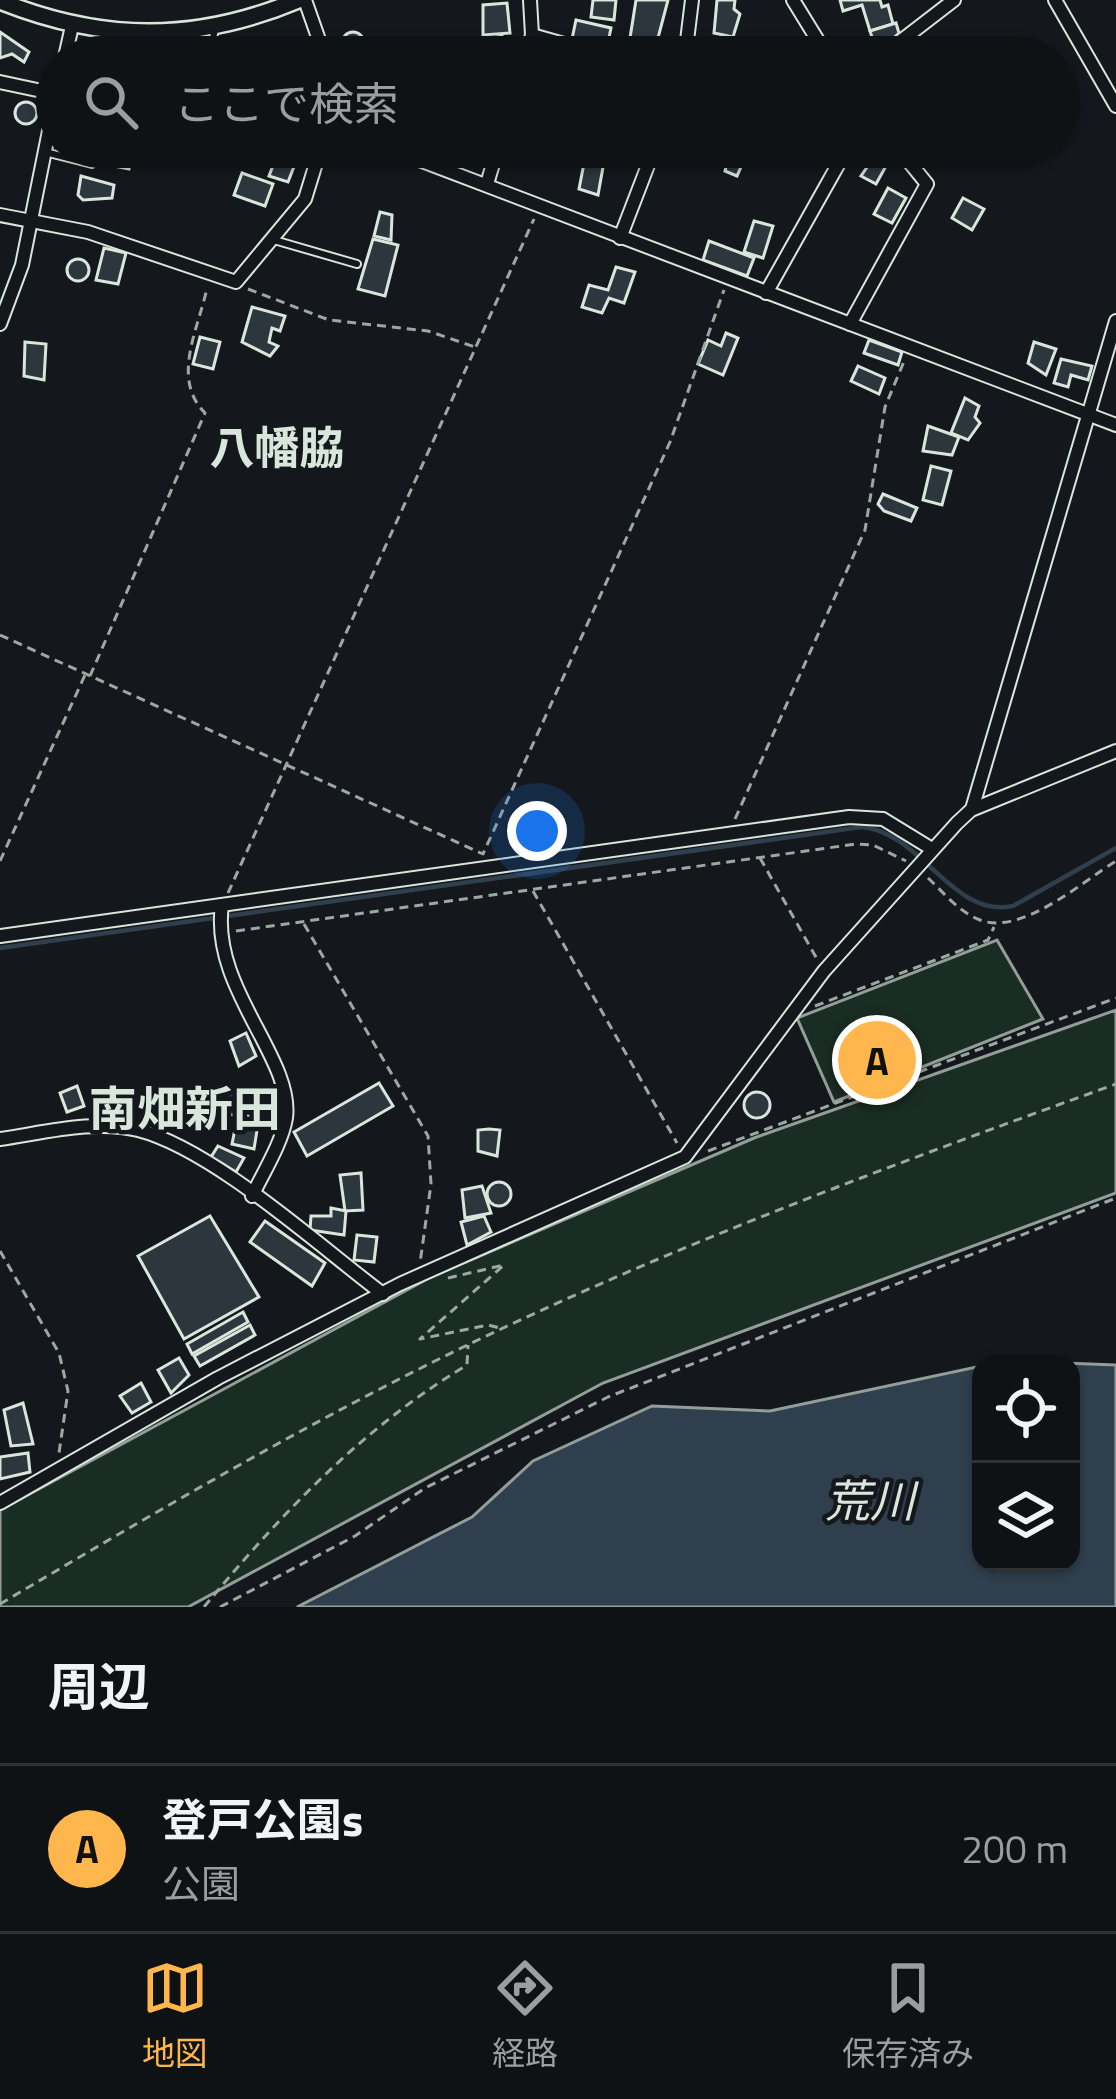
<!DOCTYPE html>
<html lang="ja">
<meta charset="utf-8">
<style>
:root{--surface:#0f1215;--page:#181b1e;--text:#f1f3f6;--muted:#9b9ea0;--line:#2f3234;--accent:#ffb74d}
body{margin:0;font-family:"Titillium Web","Noto Sans JP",sans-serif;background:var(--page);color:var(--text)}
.controls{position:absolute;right:36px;bottom:36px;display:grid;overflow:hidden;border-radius:24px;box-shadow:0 3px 9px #0004}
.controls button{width:108px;height:108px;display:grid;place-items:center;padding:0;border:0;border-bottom:3px solid var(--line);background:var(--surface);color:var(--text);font:60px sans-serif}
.you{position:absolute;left:537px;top:831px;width:42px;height:42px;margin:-30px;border:9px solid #fff;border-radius:50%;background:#1a73e8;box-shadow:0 0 0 18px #1a73e833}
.badge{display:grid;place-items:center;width:78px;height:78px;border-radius:50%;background:var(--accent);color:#111;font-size:39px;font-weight:700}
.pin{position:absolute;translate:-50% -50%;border:6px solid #fff;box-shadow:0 3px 12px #0006}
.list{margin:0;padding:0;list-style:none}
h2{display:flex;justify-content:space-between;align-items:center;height:156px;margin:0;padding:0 48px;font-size:51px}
h2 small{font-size:39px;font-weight:400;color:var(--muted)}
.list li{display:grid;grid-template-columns:78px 1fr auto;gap:36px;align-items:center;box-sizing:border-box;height:168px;padding:0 48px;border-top:3px solid var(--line)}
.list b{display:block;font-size:45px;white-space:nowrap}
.list p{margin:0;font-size:39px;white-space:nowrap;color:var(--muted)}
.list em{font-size:39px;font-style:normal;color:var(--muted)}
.icon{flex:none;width:66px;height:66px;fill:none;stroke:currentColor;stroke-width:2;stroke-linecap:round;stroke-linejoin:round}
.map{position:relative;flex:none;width:1116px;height:1607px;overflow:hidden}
.search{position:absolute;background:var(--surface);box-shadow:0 3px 9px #0004;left:36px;right:36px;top:36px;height:132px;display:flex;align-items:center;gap:30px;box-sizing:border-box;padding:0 42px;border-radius:66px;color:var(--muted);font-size:45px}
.sheet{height:324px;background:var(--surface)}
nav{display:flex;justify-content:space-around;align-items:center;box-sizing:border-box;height:168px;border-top:3px solid var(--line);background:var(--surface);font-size:33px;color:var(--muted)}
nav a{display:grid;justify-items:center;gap:6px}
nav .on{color:var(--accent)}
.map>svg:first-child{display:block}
.green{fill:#1a2d24;stroke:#939e99;stroke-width:3}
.water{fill:#2f3f4d;stroke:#939e99;stroke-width:3}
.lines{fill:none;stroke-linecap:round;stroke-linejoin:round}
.stream{stroke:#2f3f4d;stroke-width:4.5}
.building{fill:#2c363c;stroke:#d8e6dc;stroke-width:3}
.service-casing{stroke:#d8e6dc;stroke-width:10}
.minor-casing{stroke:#d8e6dc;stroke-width:16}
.tertiary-casing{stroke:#d8e6dc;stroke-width:20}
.path{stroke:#9da8a2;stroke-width:3;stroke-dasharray:9 6;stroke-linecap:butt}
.service{stroke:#14181c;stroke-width:6}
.minor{stroke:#14181c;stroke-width:12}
.tertiary{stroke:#14181c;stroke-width:15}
.labels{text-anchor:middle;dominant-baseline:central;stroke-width:9;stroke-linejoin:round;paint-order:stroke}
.neighbourhood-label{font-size:45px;font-weight:bold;fill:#d8e6dc;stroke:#14181c}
.water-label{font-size:45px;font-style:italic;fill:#d8e6dc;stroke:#14181c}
.quarter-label{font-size:48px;font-weight:bold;fill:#d8e6dc;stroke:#14181c}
</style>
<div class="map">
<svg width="1116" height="1607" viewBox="0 0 1116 1607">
<rect width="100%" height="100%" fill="#14181c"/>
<!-- green -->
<g class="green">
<polygon points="997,940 1043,1019 834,1102 797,1018"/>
<polygon points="1116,1010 1116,1193 603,1383 188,1607 0,1607 0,1510 431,1277 754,1138"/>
</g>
<!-- water -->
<polygon class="water" points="1006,1361 1116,1365 1116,1607 297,1607 472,1517 533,1461 652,1406 770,1411 981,1366 981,1562 1071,1562 1071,1364 992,1364"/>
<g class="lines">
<!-- stream -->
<path class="stream" d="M0,948L861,827C921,831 952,919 1013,906L1116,848"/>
</g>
<!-- building -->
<g class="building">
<polygon points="593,0 616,0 614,20 591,17"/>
<polygon points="636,0 668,0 653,57 627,57"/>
<polygon points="717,0 735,0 734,9 740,14 733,37 714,33"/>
<polygon points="840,0 880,0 882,7 888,5 893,24 870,31 862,5 843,11"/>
<polygon points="507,3 510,33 483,35 483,5"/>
<polygon points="576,20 611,28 607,47 572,39"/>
<polygon points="896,23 899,33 877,53 870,31"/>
<circle cx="353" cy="43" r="11"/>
<polygon points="0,32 29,52 24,62 12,54 0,58"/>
<polygon points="502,36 503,57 451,57 450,48 458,45"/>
<circle cx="26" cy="113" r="11"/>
<polygon points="112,147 133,147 129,169 109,165"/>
<polygon points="280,147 300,151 288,182 269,176"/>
<polygon points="731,147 747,153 737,176 725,171"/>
<polygon points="879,150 891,157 876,184 861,176"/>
<polygon points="586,153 605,156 598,195 579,189"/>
<polygon points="242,173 273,184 265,206 234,195"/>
<polygon points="81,176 114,185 112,198 83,200 78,195"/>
<polygon points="888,188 906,198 892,223 874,214"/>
<polygon points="963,198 984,209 972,230 952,218"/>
<polygon points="380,212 392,215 391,240 374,236"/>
<polygon points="754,221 773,226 763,258 744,252"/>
<polygon points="373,239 398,245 385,296 358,289"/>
<polygon points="709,241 754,258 747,276 703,260"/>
<polygon points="104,248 126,253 118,284 96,280"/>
<circle cx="78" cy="270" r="11"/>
<polygon points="616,267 635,272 624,303 609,298 602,313 582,307 589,285 608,290"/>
<polygon points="252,307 285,316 280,331 272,328 269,342 278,346 270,356 242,342"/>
<polygon points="726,333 738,338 723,375 698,364 708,340 721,346"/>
<polygon points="200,337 220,342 213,369 193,364"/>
<polygon points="869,340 902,352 898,365 864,353"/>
<polygon points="25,342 46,344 44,380 24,376"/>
<polygon points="1034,342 1056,349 1046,375 1028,363"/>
<polygon points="1061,359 1092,366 1088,380 1071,375 1068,387 1054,383"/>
<polygon points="858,366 885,378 879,394 851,381"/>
<polygon points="965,398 979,406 975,417 980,423 968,440 951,433"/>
<polygon points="928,426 959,437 952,455 923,451"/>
<polygon points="931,466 951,471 942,505 923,500"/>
<polygon points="883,494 917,508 911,521 884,511 878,504"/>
<polygon points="246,1033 256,1056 239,1066 230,1041"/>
<polygon points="379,1083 393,1106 307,1156 294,1132"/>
<polygon points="77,1086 84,1106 67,1112 60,1093"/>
<circle cx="234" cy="1103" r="12"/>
<circle cx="757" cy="1105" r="13"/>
<polygon points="238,1114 259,1118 254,1149 232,1144"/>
<polygon points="489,1129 500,1130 497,1156 478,1151 478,1130"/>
<polygon points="218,1146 244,1158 236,1172 211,1157"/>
<polygon points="361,1173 363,1210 345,1211 340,1175"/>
<circle cx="499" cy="1194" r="12"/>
<polygon points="482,1186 491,1213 465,1218 462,1190"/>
<polygon points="331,1208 346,1211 344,1235 310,1230 311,1216 331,1216"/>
<polygon points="210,1216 259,1297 184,1339 138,1256"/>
<polygon points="484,1216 491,1232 467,1245 461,1222"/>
<polygon points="265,1221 325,1263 312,1286 250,1242"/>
<polygon points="357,1235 377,1237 374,1262 354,1260"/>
<polygon points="243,1312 248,1322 192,1354 187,1344"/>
<polygon points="250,1325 255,1335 200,1366 194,1356"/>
<polygon points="179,1358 189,1375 171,1393 158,1370"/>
<polygon points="141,1383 151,1402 132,1413 120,1396"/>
<polygon points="23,1403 33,1444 11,1446 4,1410"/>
<polygon points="28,1453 30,1472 0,1479 0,1457"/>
</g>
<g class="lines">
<!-- service casing -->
<g class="service-casing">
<g id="service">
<polyline points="209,57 215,29"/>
<polyline points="339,57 444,48"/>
<polyline points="45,152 92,164"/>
<polyline points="274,240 357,264"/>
</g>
</g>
<!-- minor casing -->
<g class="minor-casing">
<g id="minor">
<polyline points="305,0 325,57"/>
<polyline points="793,0 828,57"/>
<polyline points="1055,0 1116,106"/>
<polyline points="120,34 125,57"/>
<polyline points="532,35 610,57"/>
<polyline points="65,57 72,26"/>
<polyline points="525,57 532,35 530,0"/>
<polyline points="685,57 692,0"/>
<polyline points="880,57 954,0"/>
<polyline points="0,82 56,94"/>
<polyline points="385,147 1116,425"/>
<polyline points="487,184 498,147"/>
<polyline points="0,215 88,232 236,282 305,199 321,147"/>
<polyline points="620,238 655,147"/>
<polyline points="766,293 848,147"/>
<polyline points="0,324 22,265 57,91"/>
<polyline points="850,324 927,184 897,147"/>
<polyline points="972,809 1116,321"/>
<path d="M222,905C210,988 294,1058 286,1118C282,1143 263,1173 252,1196"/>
<polyline points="0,936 849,817 883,819 932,849"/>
<path d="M0,1139C43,1133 95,1119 138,1130C213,1149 319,1246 383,1294"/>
<polyline points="0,1503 218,1378 400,1284 685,1157 824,971 957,823 971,810 1116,751"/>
</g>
</g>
<!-- tertiary casing -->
<g class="tertiary-casing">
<path id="tertiary" d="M0,1C102,42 196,43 298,0"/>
</g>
<!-- path -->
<g class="path">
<polyline points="248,289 329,320 428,331 475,347"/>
<polyline points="0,635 483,854 670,442 724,290"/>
<path d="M90,676L205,413C171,379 198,330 207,288"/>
<polyline points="735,819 865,530 885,407 905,359"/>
<polyline points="760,858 817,959"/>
<polyline points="0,861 85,675"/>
<path d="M928,878C944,893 959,912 980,920C1021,936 1082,882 1116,861"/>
<polyline points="533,891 677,1143"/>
<polyline points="228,893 534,219"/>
<polyline points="304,924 428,1136 431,1184 420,1263"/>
<polyline points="236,931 856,844 873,845 906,861"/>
<polyline points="815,1006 988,940 994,927"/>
<polyline points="708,1151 1116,998"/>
<polyline points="0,1251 59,1353 68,1391 59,1453"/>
<polyline points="448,1278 504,1265 420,1339 488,1325 500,1328"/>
<path d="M0,1604C164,1507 329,1410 501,1329C701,1235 908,1159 1116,1084"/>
<path d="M204,1607C281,1514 362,1428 467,1365L468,1345"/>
<polyline points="220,1607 355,1536 425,1488 608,1397 1116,1198"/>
</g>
<!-- service -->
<use href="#service" class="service"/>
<!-- minor -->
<use href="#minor" class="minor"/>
<!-- tertiary -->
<use href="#tertiary" class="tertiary"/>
</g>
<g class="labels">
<!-- neighbourhood labels -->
<g class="neighbourhood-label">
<text x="277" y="447">八幡脇</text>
</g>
<!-- water labels -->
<g class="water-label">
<text x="870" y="1500">荒川</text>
</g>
<!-- quarter labels -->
<g class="quarter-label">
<text x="185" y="1108">南畑新田</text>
</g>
</g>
</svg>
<div class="controls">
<button><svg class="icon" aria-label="locate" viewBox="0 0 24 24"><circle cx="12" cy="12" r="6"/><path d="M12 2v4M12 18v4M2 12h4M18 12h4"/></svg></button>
<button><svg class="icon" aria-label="layers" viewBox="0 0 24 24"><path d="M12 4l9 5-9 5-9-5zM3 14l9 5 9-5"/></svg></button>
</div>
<div class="you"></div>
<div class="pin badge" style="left:877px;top:1060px">A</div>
<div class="search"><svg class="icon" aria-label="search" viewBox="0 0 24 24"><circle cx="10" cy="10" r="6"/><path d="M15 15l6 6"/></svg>ここで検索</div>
</div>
<section class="sheet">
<h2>周辺<small></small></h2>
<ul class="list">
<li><span class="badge">A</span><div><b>登戸公園s</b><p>公園</p></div><em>200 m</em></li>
</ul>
</section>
<nav>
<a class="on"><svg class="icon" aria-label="map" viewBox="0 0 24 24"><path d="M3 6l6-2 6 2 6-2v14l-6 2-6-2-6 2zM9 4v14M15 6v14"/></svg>地図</a>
<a><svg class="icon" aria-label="directions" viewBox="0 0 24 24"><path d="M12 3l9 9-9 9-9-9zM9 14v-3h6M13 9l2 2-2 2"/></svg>経路</a>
<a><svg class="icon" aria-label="saved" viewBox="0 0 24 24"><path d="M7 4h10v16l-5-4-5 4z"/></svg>保存済み</a>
</nav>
